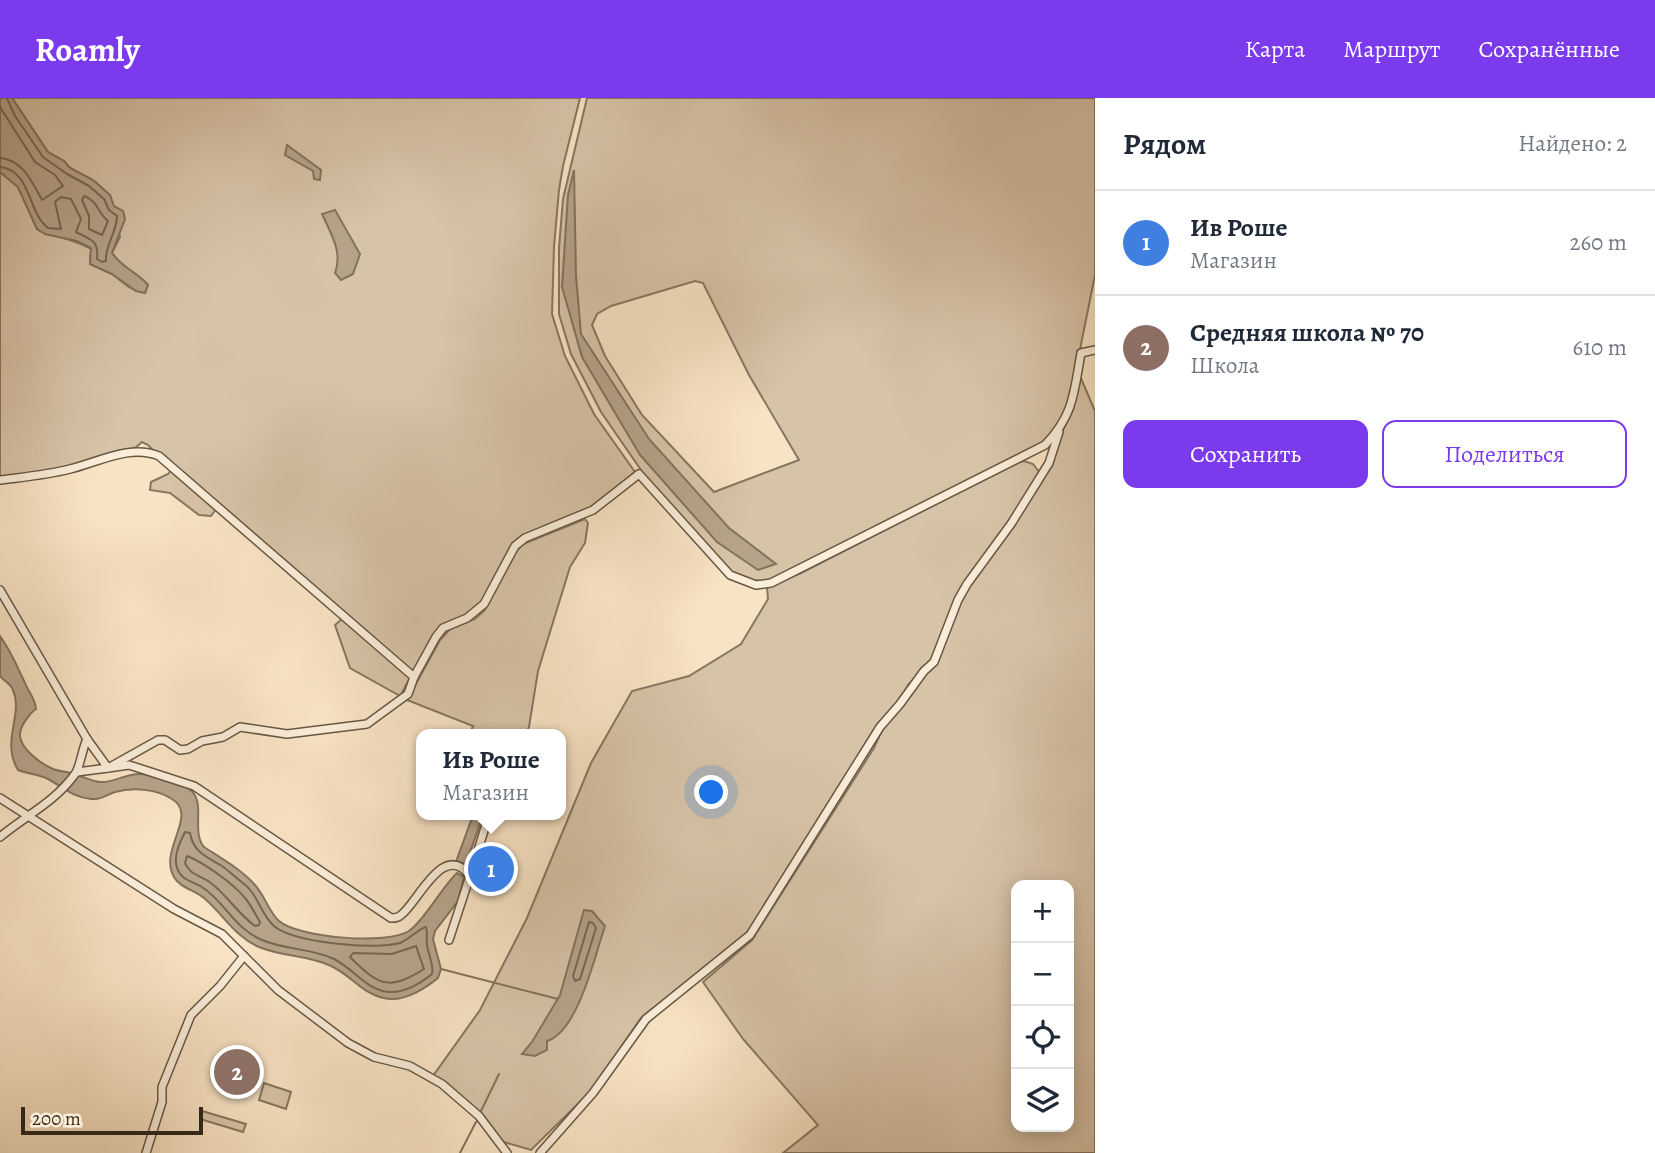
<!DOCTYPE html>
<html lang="ru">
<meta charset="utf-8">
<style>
:root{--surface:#fff;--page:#f6f6f7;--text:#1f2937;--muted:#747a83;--line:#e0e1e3;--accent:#7c3aed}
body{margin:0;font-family:Alegreya,serif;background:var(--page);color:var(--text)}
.controls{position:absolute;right:21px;bottom:21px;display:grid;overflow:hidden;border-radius:14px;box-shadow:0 4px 18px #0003}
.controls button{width:63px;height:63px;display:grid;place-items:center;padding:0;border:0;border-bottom:2px solid var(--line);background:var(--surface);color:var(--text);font:35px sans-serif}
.scale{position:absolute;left:21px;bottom:18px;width:182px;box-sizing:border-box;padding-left:7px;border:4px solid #372818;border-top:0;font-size:19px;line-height:24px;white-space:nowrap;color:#372818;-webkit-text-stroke:5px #faedd9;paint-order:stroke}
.you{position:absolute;left:712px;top:695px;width:24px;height:24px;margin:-18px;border:5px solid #fff;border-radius:50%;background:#1a73e8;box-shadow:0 0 0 10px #1a73e833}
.badge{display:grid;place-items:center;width:46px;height:46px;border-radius:50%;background:var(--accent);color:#fff;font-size:23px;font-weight:700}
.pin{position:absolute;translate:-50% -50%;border:4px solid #fff;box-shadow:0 2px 7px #0006}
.popup{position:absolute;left:416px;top:631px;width:150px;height:91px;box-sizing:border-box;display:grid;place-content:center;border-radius:14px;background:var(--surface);filter:drop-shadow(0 2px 5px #0005);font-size:23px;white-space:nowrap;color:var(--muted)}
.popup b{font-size:26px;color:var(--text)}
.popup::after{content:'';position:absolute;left:50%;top:100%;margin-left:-14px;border:14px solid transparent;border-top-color:var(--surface)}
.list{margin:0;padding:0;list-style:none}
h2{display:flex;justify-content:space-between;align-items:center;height:91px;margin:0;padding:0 28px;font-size:30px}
h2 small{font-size:23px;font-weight:400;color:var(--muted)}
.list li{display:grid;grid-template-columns:46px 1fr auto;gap:21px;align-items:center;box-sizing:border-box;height:105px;padding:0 28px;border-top:2px solid var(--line)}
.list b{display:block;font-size:26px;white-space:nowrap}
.list p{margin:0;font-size:23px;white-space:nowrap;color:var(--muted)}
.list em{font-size:23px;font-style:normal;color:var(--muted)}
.actions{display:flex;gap:14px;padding:21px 28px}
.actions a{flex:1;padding:16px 0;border:2px solid var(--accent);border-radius:14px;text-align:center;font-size:24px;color:var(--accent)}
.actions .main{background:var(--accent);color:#fff}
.icon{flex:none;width:38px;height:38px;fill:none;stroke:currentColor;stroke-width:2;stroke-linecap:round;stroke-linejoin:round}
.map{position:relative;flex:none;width:1095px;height:1055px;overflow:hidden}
header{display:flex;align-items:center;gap:42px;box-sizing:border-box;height:98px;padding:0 35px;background:var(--accent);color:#fff}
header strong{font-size:33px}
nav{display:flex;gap:38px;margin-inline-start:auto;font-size:24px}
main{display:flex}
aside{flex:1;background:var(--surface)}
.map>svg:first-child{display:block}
.green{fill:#d7c3a7;stroke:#877660;stroke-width:2;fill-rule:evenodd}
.water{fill:#b6a38a;stroke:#83725c;stroke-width:2}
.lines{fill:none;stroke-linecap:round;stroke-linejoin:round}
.shore{stroke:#766651;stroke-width:2}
.stream{stroke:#83725c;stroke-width:2}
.minor-casing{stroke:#675743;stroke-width:10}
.minor{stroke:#faedd9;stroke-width:7}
</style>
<header>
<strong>Roamly</strong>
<nav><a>Карта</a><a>Маршрут</a><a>Сохранённые</a></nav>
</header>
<main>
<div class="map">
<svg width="1095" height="1055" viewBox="0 0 1095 1055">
<rect width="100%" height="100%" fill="#f8e3c4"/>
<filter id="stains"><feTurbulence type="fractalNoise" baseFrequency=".00286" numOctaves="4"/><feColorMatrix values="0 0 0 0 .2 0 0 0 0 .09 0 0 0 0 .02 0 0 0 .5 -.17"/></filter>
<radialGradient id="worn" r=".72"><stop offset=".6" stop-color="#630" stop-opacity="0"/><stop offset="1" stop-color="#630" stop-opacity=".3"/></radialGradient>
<!-- green -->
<g class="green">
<path d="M12,0H580L563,68L559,92L554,149L552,216L565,258L594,316L635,374L592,410L519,441L483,507L433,539L400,598L350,570L335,527L343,520L217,410L211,418L199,417L170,395L150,392L151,384L168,376L172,371L148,347L142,344L135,350L74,369L0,381V74L18,89L37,131C55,139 74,141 91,151L90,166L112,176L129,189L145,195L148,187C137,175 121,169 112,155L120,139L110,97L93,82L70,70L64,63L48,54Z"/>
<path d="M587,0H1095V177L1069,306L1066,315L1044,345L776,480C756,487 741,480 724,470L643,375L601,314L571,256L559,216V150L563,101ZM695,183L703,185L749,277L799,362L714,394L642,317L605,258L592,227L597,216L611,208Z"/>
<path d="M1080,278L1095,313V1055H783L818,1027L743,941L703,884L752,842L874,650L883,630L926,576L969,486L1024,410L1073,312ZM1016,787H1069V1029H1016Z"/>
<polygon points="1024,363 1033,366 1040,375 1010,423 966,484 935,559 908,587 899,604 878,625 867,648 749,835 641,920 591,993 531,1052 500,1043 482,1018 448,986 433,978 480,912 527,820 591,665 632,593 689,578 741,546 768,501 767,489 801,475 1018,364"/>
<polygon points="585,421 588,425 585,445 570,469 538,573 529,629 526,636 470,636 473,628 407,602 440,542 450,531 475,521 485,512 512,458 523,446"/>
<polygon points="264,985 291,994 286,1011 259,1002"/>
<polygon points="202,1013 246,1026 243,1034 200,1021"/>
</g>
<!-- water -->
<g class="water">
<path d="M0,0H12L48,54L64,63L70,70L93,82L110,97L114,108L123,113L125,121L112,155C121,169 138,175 148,187L145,195L136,193L112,176L90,166L91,150L77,143L45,136L37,131L18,89L0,74Z"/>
<polygon points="287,47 321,72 320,82 314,81 313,73 285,57"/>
<polygon points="574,72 576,178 581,236 649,341 729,430 776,466 758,472 717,444 640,357 582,259 562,189 568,97"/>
<path d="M335,112L360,156L353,176L341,182L335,175C343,154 331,136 322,116Z"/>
<path d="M0,538C11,553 17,568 25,585C29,595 35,600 36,611C30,615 19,629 20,638C21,651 41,666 53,671C60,674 67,673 74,676C82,678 91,683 100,684C110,685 121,679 131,677C149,673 172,681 188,690C208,703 190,732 204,749C221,760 242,772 255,787C265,798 269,814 279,823C299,840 388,847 409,833C425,822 441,790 457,775L464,779L458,803L435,833L433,841L441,871L438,880C426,890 407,902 390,901C364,899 353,878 331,868C308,857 283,859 259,849C235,839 223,816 204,800C195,792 180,790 174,779C158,752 199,717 172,701C157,691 133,689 115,694C105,697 102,702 91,701C72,699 63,689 48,681C38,676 28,676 18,672C0,642 25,616 12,590C10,586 3,582 0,578Z"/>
<polygon points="473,717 483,717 466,766 456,764"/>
<path d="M584,812L592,813L605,828C595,857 578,934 547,943V952L535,958L522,956L532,944L560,897Z"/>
</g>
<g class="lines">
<!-- shore -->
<g class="shore">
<path d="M0,9L35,64L55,77L63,88L42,102C32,84 23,62 0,60"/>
<path d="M0,69C32,73 27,114 48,130L61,131L55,104L61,99L71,101L81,121L76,134C91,142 99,142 97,161L102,164L106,163C105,147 117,134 117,118L109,112L104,101L89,88L67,76L43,59L15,18L7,0"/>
<path d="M84,98C97,102 98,115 108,123L102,137L89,131V118L82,102Z"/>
<path d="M185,734L190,735C193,754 207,759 222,768C229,773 236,780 243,785C258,796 261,817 274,828C294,845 375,852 400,845C410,841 418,831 426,829C428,835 426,840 427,847C428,857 434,865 432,876C421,885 404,895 388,894C365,891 354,871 334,861C311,850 285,852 262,842C235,831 225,804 202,789C192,783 181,782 177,770C173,758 180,744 185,734Z"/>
<path d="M187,758C203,764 234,786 245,800C251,807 255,816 260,824L259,827L255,828C238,816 227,797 211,785C201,778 189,776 185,765Z"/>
<polygon points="589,824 593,825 596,830 580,881 575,883 573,878"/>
<path d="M416,848L424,871C389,893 379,888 350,859L353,855L392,856Z"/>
</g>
<!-- stream -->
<g class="stream">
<polyline points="441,871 558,901"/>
<polyline points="481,1013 499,976"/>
<polyline points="460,1055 476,1024"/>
</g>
<!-- minor casing -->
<g class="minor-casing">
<g id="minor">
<path d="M0,382C23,379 47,377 70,371C99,364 130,346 159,358L414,579"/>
<path d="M0,492L87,641L108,670L129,667L194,688L391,820C395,820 398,820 401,817C418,805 443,742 470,778L449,842"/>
<path d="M77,674L108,670L158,642H165L180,652L188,651L202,643L223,639L240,629L287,636L367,626L408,596L414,579L436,539L443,530L467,520L484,506L515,448L525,440L593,412L639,376L730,477L756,487L771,485L1045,347C1074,317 1074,294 1081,255L1095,252"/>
<polyline points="0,700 174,811 222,836 278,892 348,945 374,959 410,968 442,986 479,1018 507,1055"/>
<path d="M0,739C25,718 55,704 75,676C80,670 82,651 87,641"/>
<polyline points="470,778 488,720"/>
<polyline points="146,1055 162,1004 162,989 191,917 220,888 244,858"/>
<polyline points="540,1055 593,995 646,921 750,837 880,629 900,606 924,573 934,564 958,502 967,486 1011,426 1049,365 1059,334"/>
</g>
</g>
<!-- minor -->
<use href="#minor" class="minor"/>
</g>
<rect width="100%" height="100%" filter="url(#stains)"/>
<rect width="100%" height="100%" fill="url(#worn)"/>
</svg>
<div class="controls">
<button>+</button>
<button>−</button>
<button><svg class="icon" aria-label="locate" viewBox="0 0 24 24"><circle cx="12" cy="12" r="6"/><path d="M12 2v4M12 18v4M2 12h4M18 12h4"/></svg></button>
<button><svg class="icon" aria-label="layers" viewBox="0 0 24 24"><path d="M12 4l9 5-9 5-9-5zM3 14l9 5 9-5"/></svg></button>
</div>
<div class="scale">200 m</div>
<div class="you"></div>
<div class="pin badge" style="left:491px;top:771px;background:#3f7fe0">1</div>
<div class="popup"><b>Ив Роше</b>Магазин</div>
<div class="pin badge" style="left:237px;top:974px;background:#8d6e63">2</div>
</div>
<aside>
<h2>Рядом<small>Найдено: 2</small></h2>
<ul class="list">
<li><span class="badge" style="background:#3f7fe0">1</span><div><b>Ив Роше</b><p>Магазин</p></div><em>260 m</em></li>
<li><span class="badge" style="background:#8d6e63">2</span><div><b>Средняя школа № 70</b><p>Школа</p></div><em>610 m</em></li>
</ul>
<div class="actions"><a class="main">Сохранить</a><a>Поделиться</a></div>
</aside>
</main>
